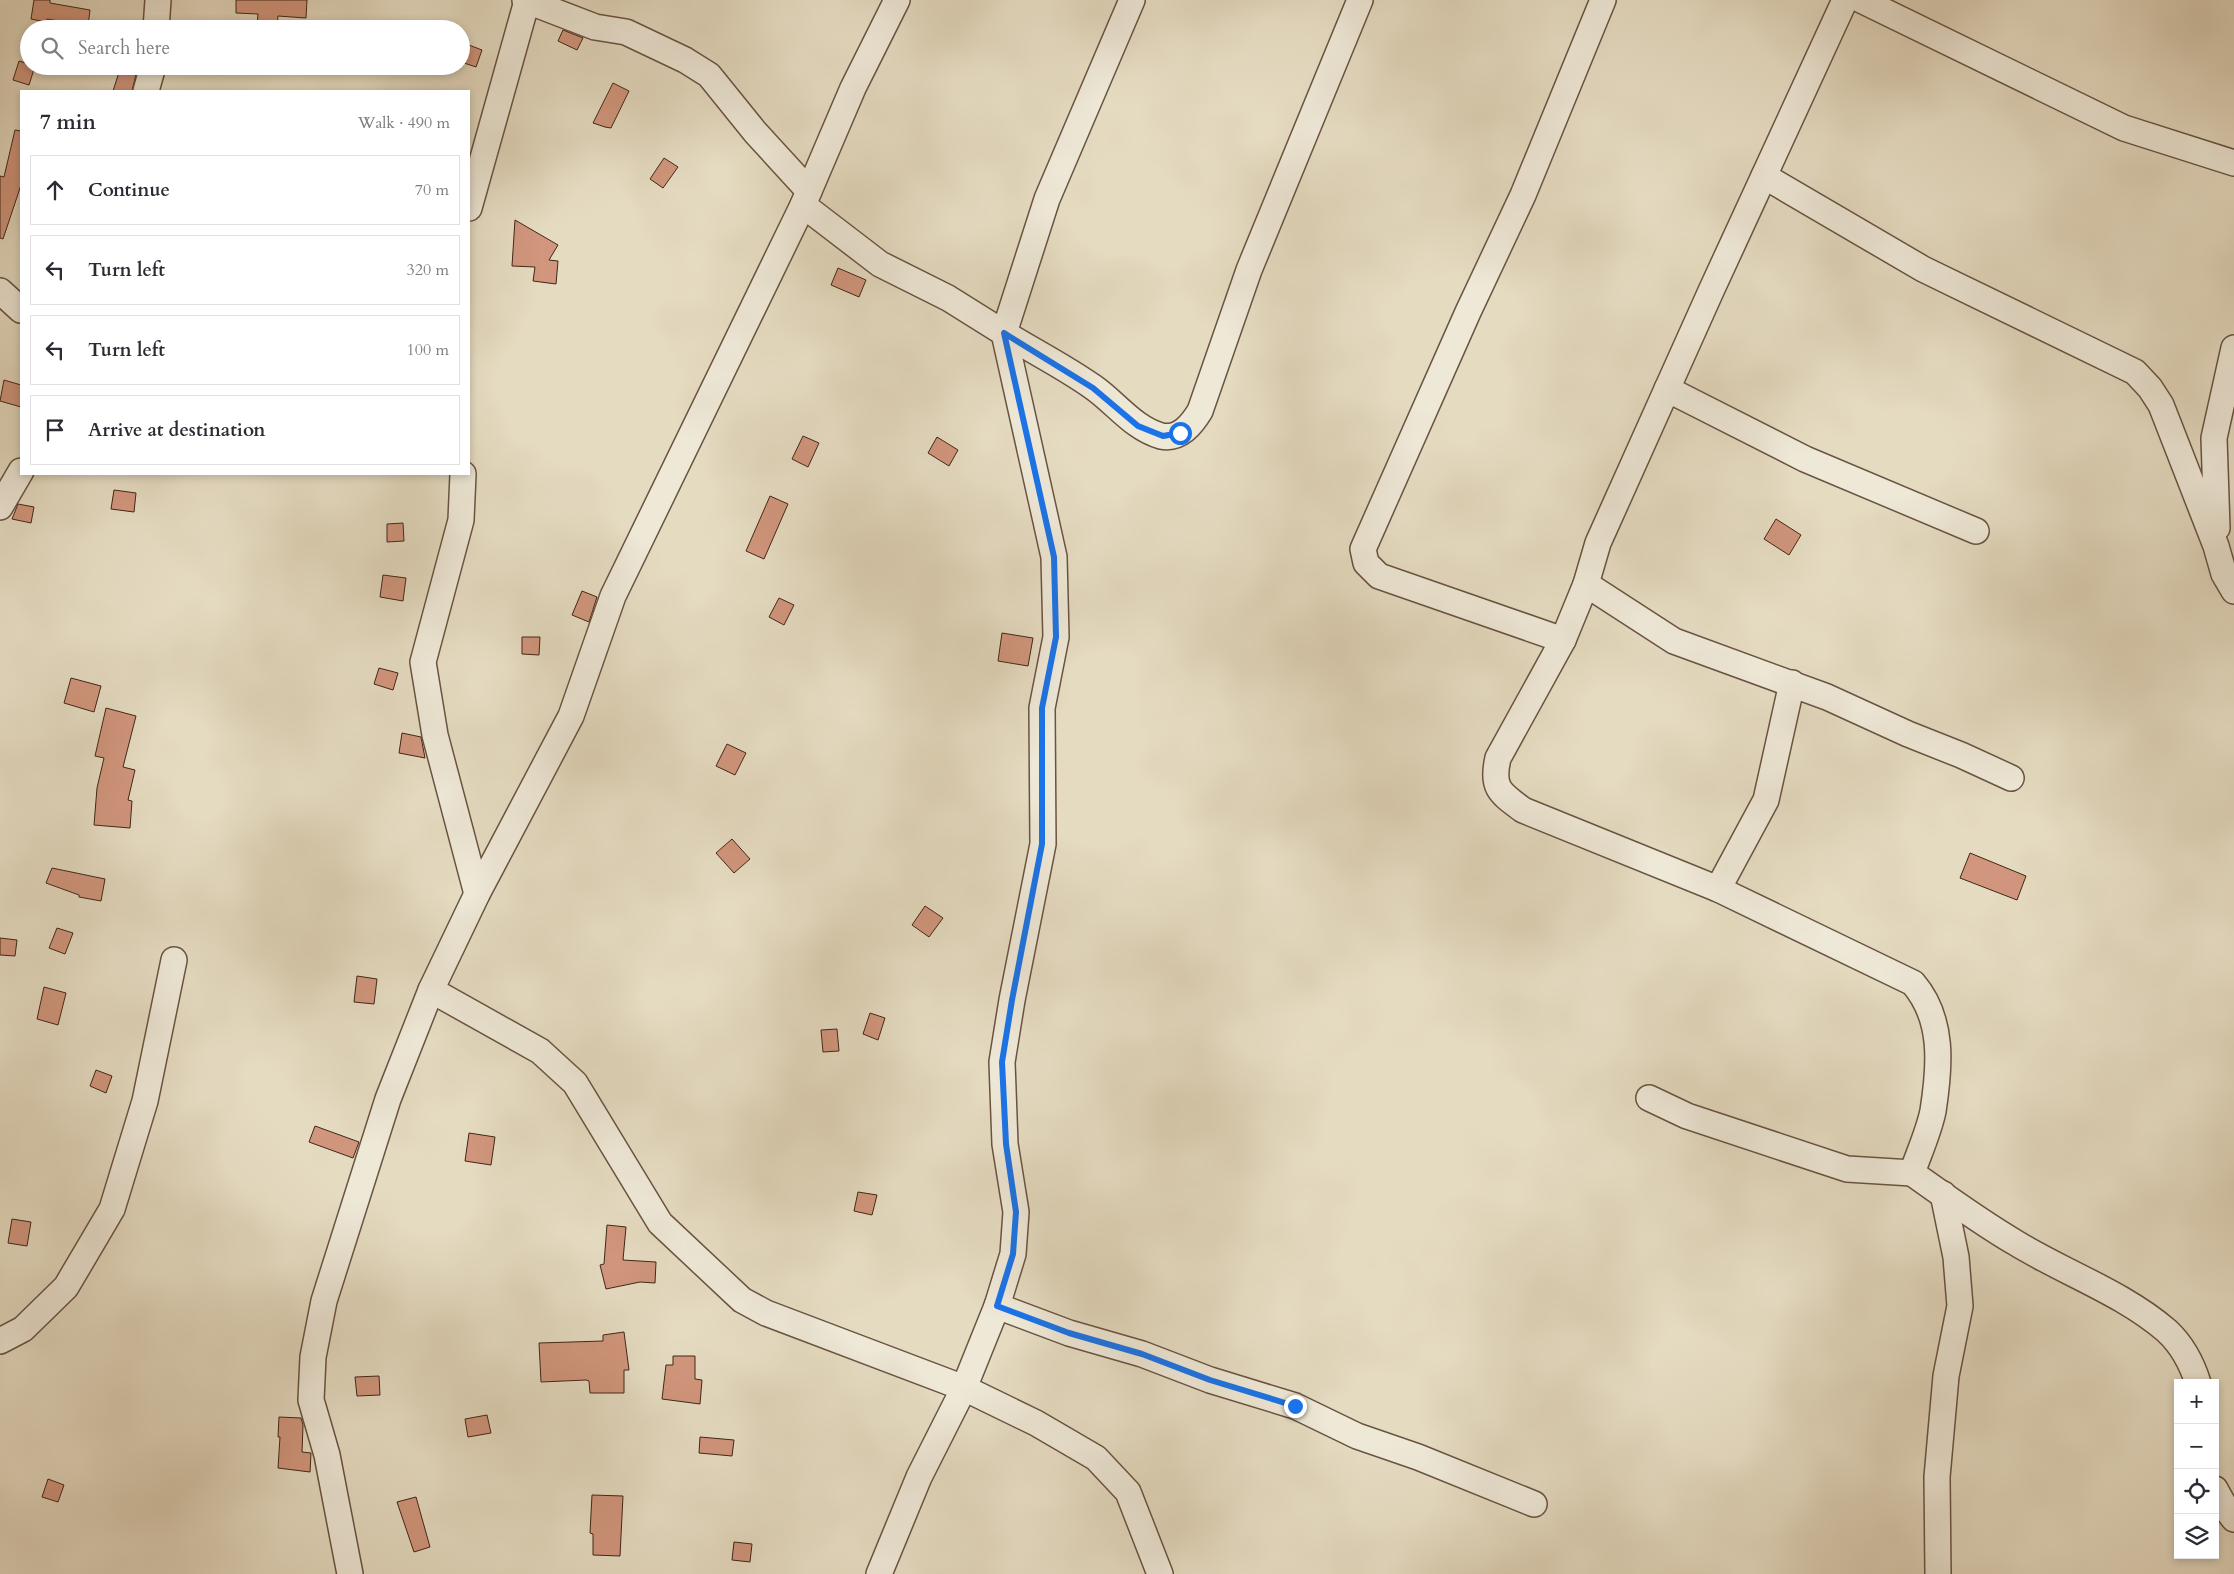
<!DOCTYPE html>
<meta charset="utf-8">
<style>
:root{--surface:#fff;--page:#f7f7f7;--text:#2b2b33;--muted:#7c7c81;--line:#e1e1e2}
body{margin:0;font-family:Cardo,serif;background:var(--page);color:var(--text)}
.controls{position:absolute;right:15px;bottom:15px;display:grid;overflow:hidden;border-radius:0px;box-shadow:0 2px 8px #0003}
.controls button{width:45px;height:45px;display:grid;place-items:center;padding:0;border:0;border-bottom:1px solid var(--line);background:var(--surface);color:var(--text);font:25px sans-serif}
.stop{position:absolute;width:15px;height:15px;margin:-11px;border:4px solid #1a73e8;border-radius:50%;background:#fff}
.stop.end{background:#1a73e8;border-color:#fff;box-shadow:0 1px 5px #0008}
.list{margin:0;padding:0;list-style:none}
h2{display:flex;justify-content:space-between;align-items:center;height:65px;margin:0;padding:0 20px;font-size:21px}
h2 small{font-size:16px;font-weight:400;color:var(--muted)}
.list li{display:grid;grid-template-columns:32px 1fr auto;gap:15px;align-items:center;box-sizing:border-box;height:70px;margin:0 10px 10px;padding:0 10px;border:1px solid var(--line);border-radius:0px}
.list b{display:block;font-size:19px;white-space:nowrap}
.list em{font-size:16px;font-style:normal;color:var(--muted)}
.icon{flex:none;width:28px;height:28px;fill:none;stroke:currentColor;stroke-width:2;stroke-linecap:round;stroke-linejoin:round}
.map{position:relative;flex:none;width:2234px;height:1574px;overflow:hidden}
.search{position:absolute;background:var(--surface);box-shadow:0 2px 8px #0003;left:20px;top:20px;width:450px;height:55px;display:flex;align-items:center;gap:12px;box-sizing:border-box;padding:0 18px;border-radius:28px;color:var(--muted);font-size:19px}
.panel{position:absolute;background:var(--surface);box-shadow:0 2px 8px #0003;left:20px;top:90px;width:450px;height:385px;border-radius:0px}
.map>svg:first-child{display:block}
.building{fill:#d1967d;stroke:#402616}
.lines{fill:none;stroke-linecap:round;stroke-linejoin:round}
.minor-casing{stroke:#695341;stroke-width:28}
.minor{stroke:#eee8d7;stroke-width:25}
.route{stroke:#1a73e8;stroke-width:6}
</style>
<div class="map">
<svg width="2234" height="1574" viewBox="0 0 2234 1574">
<rect width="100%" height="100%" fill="#e5dbc1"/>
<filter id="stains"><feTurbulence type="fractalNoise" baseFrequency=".004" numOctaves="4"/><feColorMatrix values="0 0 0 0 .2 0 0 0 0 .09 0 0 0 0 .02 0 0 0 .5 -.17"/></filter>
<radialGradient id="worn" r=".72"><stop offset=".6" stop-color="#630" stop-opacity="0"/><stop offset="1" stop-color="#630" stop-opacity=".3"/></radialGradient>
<!-- building -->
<g class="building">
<polygon points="34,0 50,0 50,3 90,10 88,26 47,19 46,22 31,19"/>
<polygon points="236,0 307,0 306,18 278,16 277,28 257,26 258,14 236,13"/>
<polygon points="563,30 583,38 577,50 558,41"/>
<polygon points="461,42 482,50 476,67 461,62"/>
<polygon points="19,61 29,64 29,66 35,66 29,85 13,80"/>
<polygon points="121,66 138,66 132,91 113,91"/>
<polygon points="613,83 629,91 611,128 605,127 593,123"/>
<polygon points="15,130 21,131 21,185 3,239 0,238 0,176 4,177"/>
<polygon points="664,158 678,167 663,188 650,179"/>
<polygon points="515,220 558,245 549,260 558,261 556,284 533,281 535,267 512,266"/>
<polygon points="838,268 866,280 859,297 831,285"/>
<polygon points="4,380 21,385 21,407 0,401"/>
<polygon points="803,436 819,443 808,467 792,459"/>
<polygon points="937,437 958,450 949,466 928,453"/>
<polygon points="114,490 136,493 134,512 111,509"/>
<polygon points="770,496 788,504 764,559 746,551"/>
<polygon points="18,504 34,507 31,523 12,519"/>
<polygon points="1776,519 1801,535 1789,555 1764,539"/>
<polygon points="403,523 404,541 387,542 387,524"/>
<polygon points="383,575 406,578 403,601 380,597"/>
<polygon points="582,591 597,597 589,622 572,615"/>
<polygon points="779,598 794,605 784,625 769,617"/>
<polygon points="1002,633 1033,638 1028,666 998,661"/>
<polygon points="522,637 540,637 539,655 522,654"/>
<polygon points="379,668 398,673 393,690 374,684"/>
<polygon points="71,678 101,686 94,712 64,703"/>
<polygon points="106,708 136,716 123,767 135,770 128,800 132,801 130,828 94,825 97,788 104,758 95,756"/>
<polygon points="402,733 421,737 425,758 399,753"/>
<polygon points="727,744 746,753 735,775 716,766"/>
<polygon points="732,839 750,859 734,873 716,853"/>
<polygon points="1970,853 2026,876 2017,900 1960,878"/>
<polygon points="52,868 105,879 101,901 79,897 79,895 46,883"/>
<polygon points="925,906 943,918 929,937 912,925"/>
<polygon points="57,928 73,933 65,954 49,948"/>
<polygon points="0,938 17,940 15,956 0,955"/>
<polygon points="357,976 377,979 374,1004 354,1002"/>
<polygon points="44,987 66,993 58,1025 37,1019"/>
<polygon points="870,1013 885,1018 878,1040 863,1034"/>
<polygon points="837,1029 839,1051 823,1052 821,1030"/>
<polygon points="96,1070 112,1076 106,1093 90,1086"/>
<polygon points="315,1126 359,1142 353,1158 309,1142"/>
<polygon points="469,1133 495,1137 491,1165 465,1161"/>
<polygon points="858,1192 877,1195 872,1215 854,1211"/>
<polygon points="12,1219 31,1222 27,1246 8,1243"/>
<polygon points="607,1225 626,1227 623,1260 656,1262 655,1283 640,1282 606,1289 600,1265 604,1264"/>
<polygon points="624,1332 629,1370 624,1370 624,1393 590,1393 589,1381 586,1380 541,1382 539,1343 603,1341 603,1335"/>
<polygon points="673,1356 695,1356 695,1379 702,1380 700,1404 662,1399 666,1365 673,1365"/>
<polygon points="379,1376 380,1395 357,1396 355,1377"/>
<polygon points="487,1415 491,1433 468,1437 465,1419"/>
<polygon points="279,1417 301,1418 303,1425 302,1452 311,1453 310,1472 278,1468 280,1437 278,1437"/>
<polygon points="700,1437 734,1440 732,1456 699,1453"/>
<polygon points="48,1479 64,1485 58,1502 42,1497"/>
<polygon points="592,1495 623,1496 620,1556 593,1555 593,1534 590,1533"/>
<polygon points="416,1497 430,1547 414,1552 397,1502"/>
<polygon points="734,1542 752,1544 750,1562 732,1560"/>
</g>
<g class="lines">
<!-- minor casing -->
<g class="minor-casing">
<g id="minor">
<polyline points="525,0 595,27 626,32 685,60 709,75 755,132 809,191"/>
<path d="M1132,0L1047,199L1004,333C1033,351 1065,367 1093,387C1116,403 1133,428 1161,436C1180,440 1192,424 1200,411L1249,270L1360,0"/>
<path d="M1845,0L1711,291L1598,543L1586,584L1563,640L1498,758C1491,788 1500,793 1523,810L1718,889L1913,983C1944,1019 1940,1066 1933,1111C1929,1131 1919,1153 1912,1173C1946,1197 1980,1222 2016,1243C2065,1273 2123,1293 2167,1331C2182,1345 2192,1364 2198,1383"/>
<polyline points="1861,0 2124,128 2234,163"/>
<polyline points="156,29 158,0"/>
<polyline points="146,91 153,66"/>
<polyline points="1764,176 1923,269 2135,372 2150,388 2161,405 2216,546 2224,574 2234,591"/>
<polyline points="803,205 880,264 948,298 1004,333 1054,557 1056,637 1042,708 1043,844 1012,1000 1002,1062 1005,1144 1016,1212 1013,1254 997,1306 964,1388 1036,1423 1096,1458 1128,1492 1160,1574"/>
<polyline points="469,208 527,1"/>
<polyline points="0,291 21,310"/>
<polyline points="1667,389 1805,459 1976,531"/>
<polyline points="463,474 461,520 423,662 435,735 477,894"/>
<polyline points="0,507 21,471"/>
<polyline points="2217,528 2214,438 2234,348"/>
<polyline points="1586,584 1674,641 1827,697 1908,734 1961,755 2011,778"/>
<polyline points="1563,640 1379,576 1366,563 1363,549 1468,312 1523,195 1603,0"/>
<polyline points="1718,889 1766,800 1792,683"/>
<polyline points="431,990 540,1051 575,1083 660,1223 742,1300 766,1313 964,1388 919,1477 879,1574"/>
<polyline points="1649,1098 1687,1116 1847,1169 1912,1173"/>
<polyline points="997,1306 1069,1333 1142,1354 1210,1380 1295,1406 1357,1436 1418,1457 1534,1504"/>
<polyline points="0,1341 23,1329 66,1287 112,1209 145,1101 174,960"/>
<polyline points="2215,1489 2226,1509 2234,1519"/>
<polyline points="350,1574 327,1455 311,1400 313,1357 324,1301 388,1099 431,990 477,894 571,716 613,596 803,205 853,88 897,0"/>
<polyline points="1938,1574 1937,1477 1946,1376 1960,1306 1956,1257 1943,1194"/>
</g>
</g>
<!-- minor -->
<use href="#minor" class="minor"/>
</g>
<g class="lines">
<!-- route -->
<polyline class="route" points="1180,433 1163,436 1138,426 1093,388 1004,333 1054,557 1056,637 1042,708 1042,844 1012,1000 1002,1062 1006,1144 1016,1212 1013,1254 997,1306 1069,1333 1142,1354 1210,1380 1295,1406"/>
</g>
<rect width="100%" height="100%" filter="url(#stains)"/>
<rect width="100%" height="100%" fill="url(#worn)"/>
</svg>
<div class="controls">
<button>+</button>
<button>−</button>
<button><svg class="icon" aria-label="locate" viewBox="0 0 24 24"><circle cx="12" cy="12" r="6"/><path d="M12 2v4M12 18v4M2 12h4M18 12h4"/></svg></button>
<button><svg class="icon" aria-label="layers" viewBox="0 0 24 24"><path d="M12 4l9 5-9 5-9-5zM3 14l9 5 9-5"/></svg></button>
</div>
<div class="stop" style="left:1180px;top:433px"></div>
<div class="stop end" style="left:1295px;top:1406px"></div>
<div class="search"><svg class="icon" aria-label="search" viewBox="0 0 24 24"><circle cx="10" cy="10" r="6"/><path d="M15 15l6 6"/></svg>Search here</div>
<section class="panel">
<h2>7 min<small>Walk · 490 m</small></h2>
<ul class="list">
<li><svg class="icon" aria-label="ahead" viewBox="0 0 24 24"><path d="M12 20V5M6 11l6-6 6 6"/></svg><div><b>Continue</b></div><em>70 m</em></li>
<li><svg class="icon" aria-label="left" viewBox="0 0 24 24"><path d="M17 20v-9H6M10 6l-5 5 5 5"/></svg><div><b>Turn left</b></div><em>320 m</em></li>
<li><svg class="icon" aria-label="left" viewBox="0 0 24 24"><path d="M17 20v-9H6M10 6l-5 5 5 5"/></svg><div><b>Turn left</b></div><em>100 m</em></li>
<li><svg class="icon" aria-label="arrive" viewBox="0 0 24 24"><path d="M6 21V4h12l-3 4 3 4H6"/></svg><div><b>Arrive at destination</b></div></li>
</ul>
</section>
</div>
